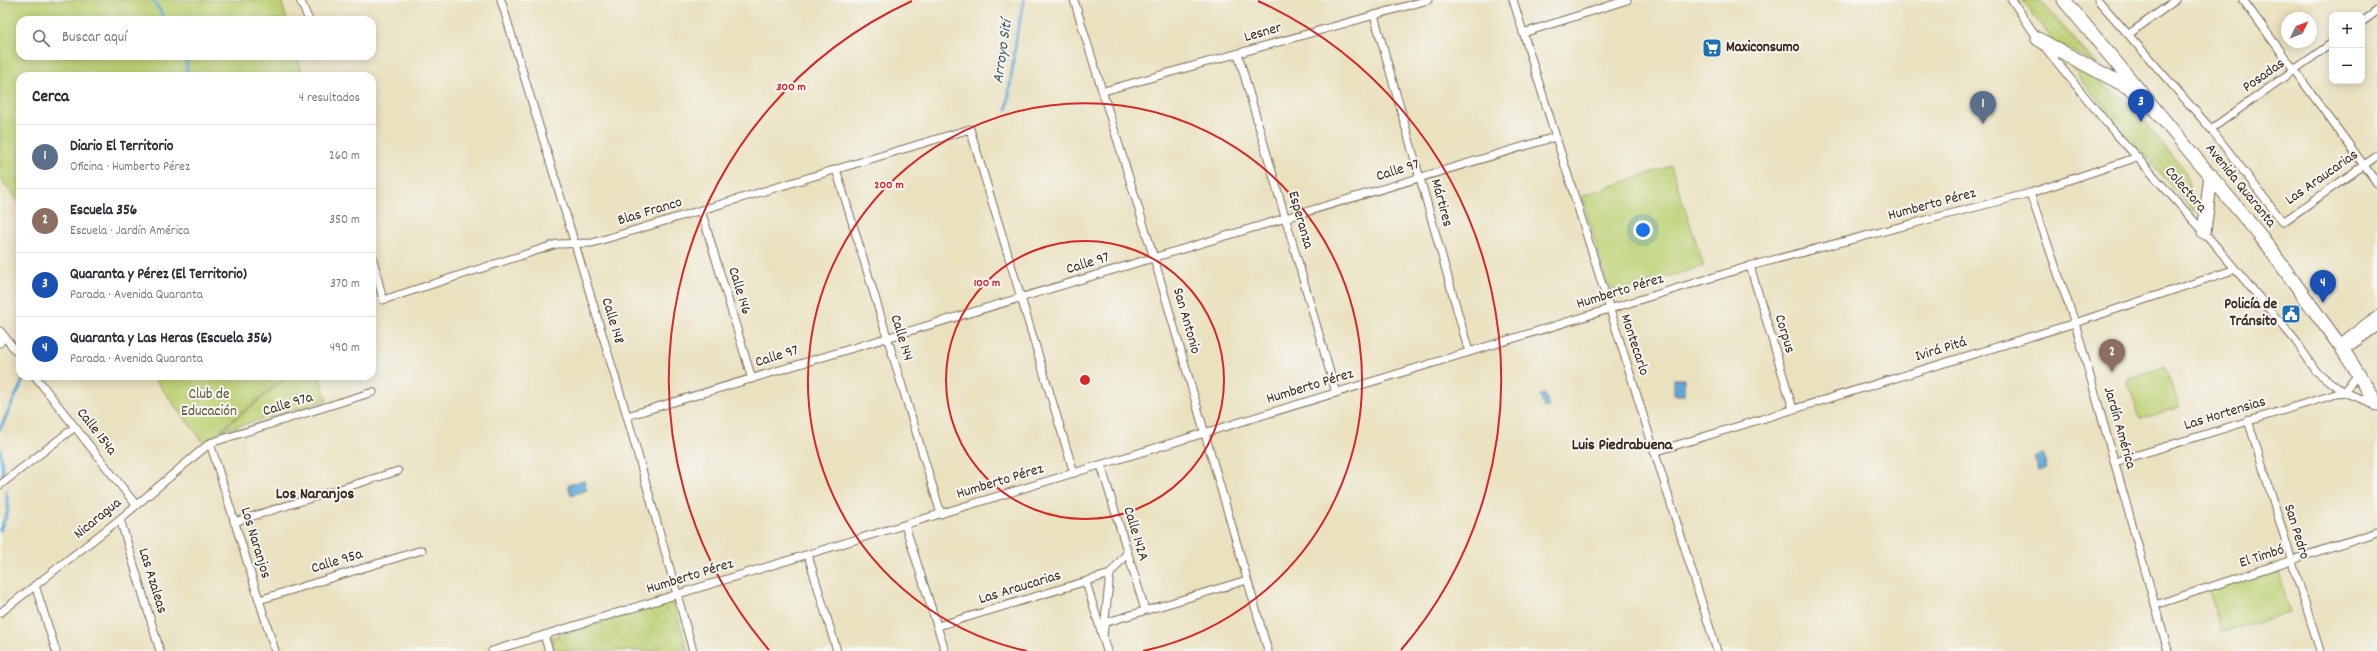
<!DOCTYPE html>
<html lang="es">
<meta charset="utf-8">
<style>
:root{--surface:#fff;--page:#f2f2f3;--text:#2b2b33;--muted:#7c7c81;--line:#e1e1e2;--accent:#2563eb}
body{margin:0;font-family:Dekko,sans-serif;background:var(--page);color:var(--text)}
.controls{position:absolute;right:12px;top:12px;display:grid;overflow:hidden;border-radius:8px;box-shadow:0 2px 10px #0003}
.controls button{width:36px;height:36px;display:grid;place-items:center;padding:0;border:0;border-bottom:1px solid var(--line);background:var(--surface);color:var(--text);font:20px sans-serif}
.compass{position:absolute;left:2281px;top:12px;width:36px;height:36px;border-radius:50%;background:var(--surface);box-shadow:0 2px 10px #0003;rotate:47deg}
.you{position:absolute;left:1643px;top:230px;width:14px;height:14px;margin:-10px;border:3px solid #fff;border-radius:50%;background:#1a73e8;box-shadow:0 0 0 6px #1a73e833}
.badge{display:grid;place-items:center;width:26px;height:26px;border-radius:50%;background:var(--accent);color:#fff;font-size:13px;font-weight:700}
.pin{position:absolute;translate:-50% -33px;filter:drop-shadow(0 1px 2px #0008)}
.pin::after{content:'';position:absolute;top:21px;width:14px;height:12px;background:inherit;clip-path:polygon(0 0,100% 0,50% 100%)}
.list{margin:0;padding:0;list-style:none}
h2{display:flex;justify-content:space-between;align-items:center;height:52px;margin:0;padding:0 16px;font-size:17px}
h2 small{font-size:13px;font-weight:400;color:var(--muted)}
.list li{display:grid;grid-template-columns:26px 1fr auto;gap:12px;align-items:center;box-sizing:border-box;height:64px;padding:0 16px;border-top:1px solid var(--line)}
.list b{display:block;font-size:15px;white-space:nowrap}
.list p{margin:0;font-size:13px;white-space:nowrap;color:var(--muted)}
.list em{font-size:13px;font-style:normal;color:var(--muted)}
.icon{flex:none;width:22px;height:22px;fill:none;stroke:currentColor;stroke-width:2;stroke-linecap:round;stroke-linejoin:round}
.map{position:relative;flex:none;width:2377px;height:651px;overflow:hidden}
.search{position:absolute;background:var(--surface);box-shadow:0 2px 10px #0003;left:16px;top:16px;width:360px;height:44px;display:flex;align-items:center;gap:10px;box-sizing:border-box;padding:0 14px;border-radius:12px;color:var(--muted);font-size:15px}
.panel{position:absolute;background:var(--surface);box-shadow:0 2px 10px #0003;left:16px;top:72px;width:360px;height:308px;border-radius:12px}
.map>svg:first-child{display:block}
.grass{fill:url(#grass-dots);stroke:#7c7e4a}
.park{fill:#bdd175;stroke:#7c7e4a}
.water{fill:#61a8d8;stroke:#4e697b}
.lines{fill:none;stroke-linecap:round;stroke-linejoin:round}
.stream{stroke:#61a8d8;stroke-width:3}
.street-casing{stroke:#786a56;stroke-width:9}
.secondary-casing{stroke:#786a56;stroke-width:12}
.highway-casing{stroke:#786a56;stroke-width:15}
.street{stroke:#fff;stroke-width:7}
.secondary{stroke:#fff;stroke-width:10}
.highway{stroke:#fff;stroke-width:13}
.ring{fill:none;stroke:#d62828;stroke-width:2}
.labels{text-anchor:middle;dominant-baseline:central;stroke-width:4;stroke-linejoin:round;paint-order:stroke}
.street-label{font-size:15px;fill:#3b2a1e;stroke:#f6f6f2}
.poi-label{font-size:15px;font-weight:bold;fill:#3b2a1e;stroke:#f6f6f2;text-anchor:start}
.park-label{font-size:15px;fill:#5c5434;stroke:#f6f6f2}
.water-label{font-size:16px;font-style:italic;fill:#48565f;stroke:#f6f6f2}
.neighbourhood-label{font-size:16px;font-weight:bold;fill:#3b2a1e;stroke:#f6f6f2}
.centre{fill:#d62828;stroke:#f6f6f2;stroke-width:2}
.ring-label{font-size:12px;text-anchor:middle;font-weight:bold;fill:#d62828;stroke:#f6f6f2;stroke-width:4;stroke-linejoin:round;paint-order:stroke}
</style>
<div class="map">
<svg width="2377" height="651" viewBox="0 0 2377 651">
<defs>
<pattern id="grass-dots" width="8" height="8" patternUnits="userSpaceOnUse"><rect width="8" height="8" fill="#bdd175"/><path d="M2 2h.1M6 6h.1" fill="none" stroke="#a3b465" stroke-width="1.8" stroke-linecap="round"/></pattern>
</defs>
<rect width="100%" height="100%" fill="#f6f6f2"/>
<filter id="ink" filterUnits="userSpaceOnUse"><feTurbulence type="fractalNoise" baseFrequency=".025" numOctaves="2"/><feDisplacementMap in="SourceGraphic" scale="8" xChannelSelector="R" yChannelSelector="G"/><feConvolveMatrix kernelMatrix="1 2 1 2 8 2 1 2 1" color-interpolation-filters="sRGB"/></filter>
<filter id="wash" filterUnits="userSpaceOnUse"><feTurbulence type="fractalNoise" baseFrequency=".012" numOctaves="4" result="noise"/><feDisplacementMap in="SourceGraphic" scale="16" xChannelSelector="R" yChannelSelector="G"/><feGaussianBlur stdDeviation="0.9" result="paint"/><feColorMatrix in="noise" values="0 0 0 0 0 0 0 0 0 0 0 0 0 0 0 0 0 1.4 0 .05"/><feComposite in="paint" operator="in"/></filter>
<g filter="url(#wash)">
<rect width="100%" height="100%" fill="#eae1bf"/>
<!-- grass -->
<g class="grass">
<polygon points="2022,0 2040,0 2097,65 2053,41"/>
<polygon points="2076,65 2131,105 2186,173 2195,213 2081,80 2073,69"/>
<polygon points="673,601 688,651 555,651 551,638"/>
</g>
<!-- park -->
<g class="park">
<polygon points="0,0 281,0 287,20 20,20 20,56 297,56 303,76 20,76 20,204 0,178"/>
<polygon points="1671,166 1704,266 1617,292 1607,283 1582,196"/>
<polygon points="2165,367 2180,407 2140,419 2127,379"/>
<polygon points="152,376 287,376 204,443"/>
<polygon points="289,376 319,376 327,400 221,431"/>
<polygon points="2279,571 2290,613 2221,632 2209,590"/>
</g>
<!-- water -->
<g class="water">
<rect x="1674" y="379" width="10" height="16"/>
<polygon points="1545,394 1549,407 1544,408 1540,395"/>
<polygon points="2042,454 2047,468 2039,471 2034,457"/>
<polygon points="584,480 587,490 571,495 568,485"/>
</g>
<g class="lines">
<!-- stream -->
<g class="stream">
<polyline points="153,0 166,20"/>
<polyline points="185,56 188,76"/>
<polyline points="1007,109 1017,33 1024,0"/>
<polyline points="0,429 25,376"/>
<polyline points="0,449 3,474"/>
<polyline points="0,530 8,511 6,490"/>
</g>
</g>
</g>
<g filter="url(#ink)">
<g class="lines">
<!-- street casing -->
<g class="street-casing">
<g id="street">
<polyline points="300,0 309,20"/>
<polyline points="501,0 627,416 693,651"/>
<polyline points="1074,0 1154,258 1268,651"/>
<polyline points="1513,0 1717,651"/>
<polyline points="2012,0 2038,39 2109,126 2204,232 2295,340 2316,371 2343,392 2375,404"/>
<polyline points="2098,0 2211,129 2283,222 2377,156"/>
<polyline points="2243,0 2377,183"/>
<polyline points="1374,15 1469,352"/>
<polyline points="2362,22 2377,11"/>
<polyline points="1523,33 1627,0"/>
<polyline points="2129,34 2176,0"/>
<polyline points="1238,54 1336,393"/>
<polyline points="1104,91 1428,0"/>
<polyline points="2211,129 2332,43"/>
<polyline points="836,169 941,514"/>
<polyline points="2030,193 2075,323 2168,651"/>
<polyline points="701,210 752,379"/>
<polyline points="372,255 383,300 557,244 592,243 970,129 1074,473"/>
<polyline points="1750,266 1793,409"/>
<polyline points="0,331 20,356"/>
<polyline points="0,343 4,336"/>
<polyline points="35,376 136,505"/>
<polyline points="627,416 1555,137"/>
<polyline points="2248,420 2320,651"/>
<polyline points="210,443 275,651"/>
<polyline points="1654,452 2075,323 2233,270"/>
<polyline points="2115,462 2343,392 2358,375"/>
<polyline points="1101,465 1145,610"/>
<polyline points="0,485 75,427"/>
<polyline points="120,519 160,651"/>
<polyline points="234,522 398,471"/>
<polyline points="905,525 945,651"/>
<polyline points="808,555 837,651"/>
<polyline points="1086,582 1107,651"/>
<polyline points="35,585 56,651"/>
<polyline points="259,600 422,550"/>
<polyline points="2155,605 2377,532"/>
<polyline points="0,613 120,519 210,443 373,392"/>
<polyline points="1104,623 1247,580"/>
<polyline points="938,626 1110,574"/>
<polyline points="544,635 549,651"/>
<polyline points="1103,637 1110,574 1127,553"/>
<polyline points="492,651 1750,266 2030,193 2138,157"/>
</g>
</g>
<!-- secondary casing -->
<g class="secondary-casing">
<g id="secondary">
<polyline points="2339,345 2377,316"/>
<polyline points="2343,350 2377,326"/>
</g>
</g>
<!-- highway casing -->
<g class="highway-casing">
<g id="highway">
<polyline points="2064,0 2262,238 2343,350 2377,404"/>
<polyline points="2038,39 2137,92"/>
<polyline points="2204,232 2211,175"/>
</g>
</g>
<!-- street -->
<use href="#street" class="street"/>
<!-- secondary -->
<use href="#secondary" class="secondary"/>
<!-- highway -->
<use href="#highway" class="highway"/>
</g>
</g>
<!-- distance rings -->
<g class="ring">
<circle cx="1085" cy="380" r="139"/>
<path d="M1027 651A277 277 0 1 1 1143 651"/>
<path d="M769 650A416 416 0 0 1 912 1M1258 1A416 416 0 0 1 1401 650"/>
</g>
<!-- icons -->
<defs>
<g id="supermarket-square" transform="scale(1)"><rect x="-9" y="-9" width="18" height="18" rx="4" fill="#1f6fb2" stroke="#f6f6f2"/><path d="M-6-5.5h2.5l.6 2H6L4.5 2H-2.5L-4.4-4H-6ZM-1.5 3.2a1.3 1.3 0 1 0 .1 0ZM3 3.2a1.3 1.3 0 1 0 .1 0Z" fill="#fff"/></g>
<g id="civic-square" transform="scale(1)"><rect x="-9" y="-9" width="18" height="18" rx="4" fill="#1f6fb2" stroke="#f6f6f2"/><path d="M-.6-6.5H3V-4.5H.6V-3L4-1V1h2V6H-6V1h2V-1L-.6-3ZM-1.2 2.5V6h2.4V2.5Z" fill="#fff"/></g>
</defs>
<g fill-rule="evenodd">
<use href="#supermarket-square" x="1712" y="48"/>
<use href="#civic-square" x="2291" y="314"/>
</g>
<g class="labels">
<!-- street labels -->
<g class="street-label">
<text transform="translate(1263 33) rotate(-16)">Lesner</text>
<text transform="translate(2264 76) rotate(-35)">Posadas</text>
<text transform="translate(1398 171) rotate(-17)">Calle 97</text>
<text transform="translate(2322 178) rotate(-35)">Las Araucarias</text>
<text transform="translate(2240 186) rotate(51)">Avenida Quaranta</text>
<text transform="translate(2185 190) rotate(49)">Colectora</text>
<text transform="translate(1441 203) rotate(75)">Mártires</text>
<text transform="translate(1932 205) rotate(-15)">Humberto Pérez</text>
<text transform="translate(650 212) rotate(-17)">Blas Franco</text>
<text transform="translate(1300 220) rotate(74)">Esperanza</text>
<text transform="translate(1088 264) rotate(-17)">Calle 97</text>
<text transform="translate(739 291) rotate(73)">Calle 146</text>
<text transform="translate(1620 292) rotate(-17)">Humberto Pérez</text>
<text transform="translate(612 321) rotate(73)">Calle 148</text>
<text transform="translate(1186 321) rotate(74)">San Antonio</text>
<text transform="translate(1784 334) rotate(73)">Corpus</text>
<text transform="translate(901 338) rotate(73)">Calle 144</text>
<text transform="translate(1634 345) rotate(72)">Montecarlo</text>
<text transform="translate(1941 350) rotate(-17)">Ivirá Pitá</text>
<text transform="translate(777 357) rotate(-17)">Calle 97</text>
<text transform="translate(1310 387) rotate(-17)">Humberto Pérez</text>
<text transform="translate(288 405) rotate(-17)">Calle 97a</text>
<text transform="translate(2225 414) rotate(-17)">Las Hortensias</text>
<text transform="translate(2119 428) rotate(74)">Jardín América</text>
<text transform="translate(96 432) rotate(52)">Calle 154a</text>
<text transform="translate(1000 482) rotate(-17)">Humberto Pérez</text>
<text transform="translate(98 519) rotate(-39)">Nicaragua</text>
<text transform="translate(2296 532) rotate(73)">San Pedro</text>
<text transform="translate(1135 534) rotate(73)">Calle 142A</text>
<text transform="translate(255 543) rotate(73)">Los Naranjos</text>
<text transform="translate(2262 557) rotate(-18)">El Timbó</text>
<text transform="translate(337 562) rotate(-17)">Calle 95a</text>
<text transform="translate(690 577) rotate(-17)">Humberto Pérez</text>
<text transform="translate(152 581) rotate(73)">Las Azaleas</text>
<text transform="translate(1020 588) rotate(-17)">Las Araucarias</text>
</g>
<!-- poi labels -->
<g class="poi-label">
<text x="1726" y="48">Maxiconsumo</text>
<text x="2277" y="305" text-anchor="end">Policía de<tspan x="2277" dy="17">Tránsito</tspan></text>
</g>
<!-- park labels -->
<g class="park-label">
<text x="209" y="395">Club de<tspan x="209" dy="17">Educación</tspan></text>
</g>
<!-- water labels -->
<g class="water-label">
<text transform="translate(1003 52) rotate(-82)">Arroyo Sití</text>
</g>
<!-- neighbourhood labels -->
<g class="neighbourhood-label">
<text x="1622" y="445">Luis Piedrabuena</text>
<text x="315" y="494">Los Naranjos</text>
</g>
</g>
<circle cx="1085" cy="380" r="6" class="centre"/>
<g class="ring-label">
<text x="791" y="90">300 m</text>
<text x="889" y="188">200 m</text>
<text x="987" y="286">100 m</text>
</g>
</svg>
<div class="controls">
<button>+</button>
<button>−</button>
</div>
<svg class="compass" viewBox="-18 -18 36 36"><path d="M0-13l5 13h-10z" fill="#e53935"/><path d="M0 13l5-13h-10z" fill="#7c7c81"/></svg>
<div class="you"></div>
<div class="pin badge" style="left:1983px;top:124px;background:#5c6f8a">1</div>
<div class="pin badge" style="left:2112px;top:372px;background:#8d6e63">2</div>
<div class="pin badge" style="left:2141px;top:122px;background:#1a4fb4">3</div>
<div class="pin badge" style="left:2323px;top:303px;background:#1a4fb4">4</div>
<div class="search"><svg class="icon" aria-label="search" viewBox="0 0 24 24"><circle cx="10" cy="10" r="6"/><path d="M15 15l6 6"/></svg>Buscar aquí</div>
<section class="panel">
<h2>Cerca<small>4 resultados</small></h2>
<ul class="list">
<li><span class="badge" style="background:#5c6f8a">1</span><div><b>Diario El Territorio</b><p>Oficina · Humberto Pérez</p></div><em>260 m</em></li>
<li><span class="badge" style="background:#8d6e63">2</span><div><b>Escuela 356</b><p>Escuela · Jardín América</p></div><em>350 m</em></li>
<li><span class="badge" style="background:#1a4fb4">3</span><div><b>Quaranta y Pérez (El Territorio)</b><p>Parada · Avenida Quaranta</p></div><em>370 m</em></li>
<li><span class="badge" style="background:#1a4fb4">4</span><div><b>Quaranta y Las Heras (Escuela 356)</b><p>Parada · Avenida Quaranta</p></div><em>490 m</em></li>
</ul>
</section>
</div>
